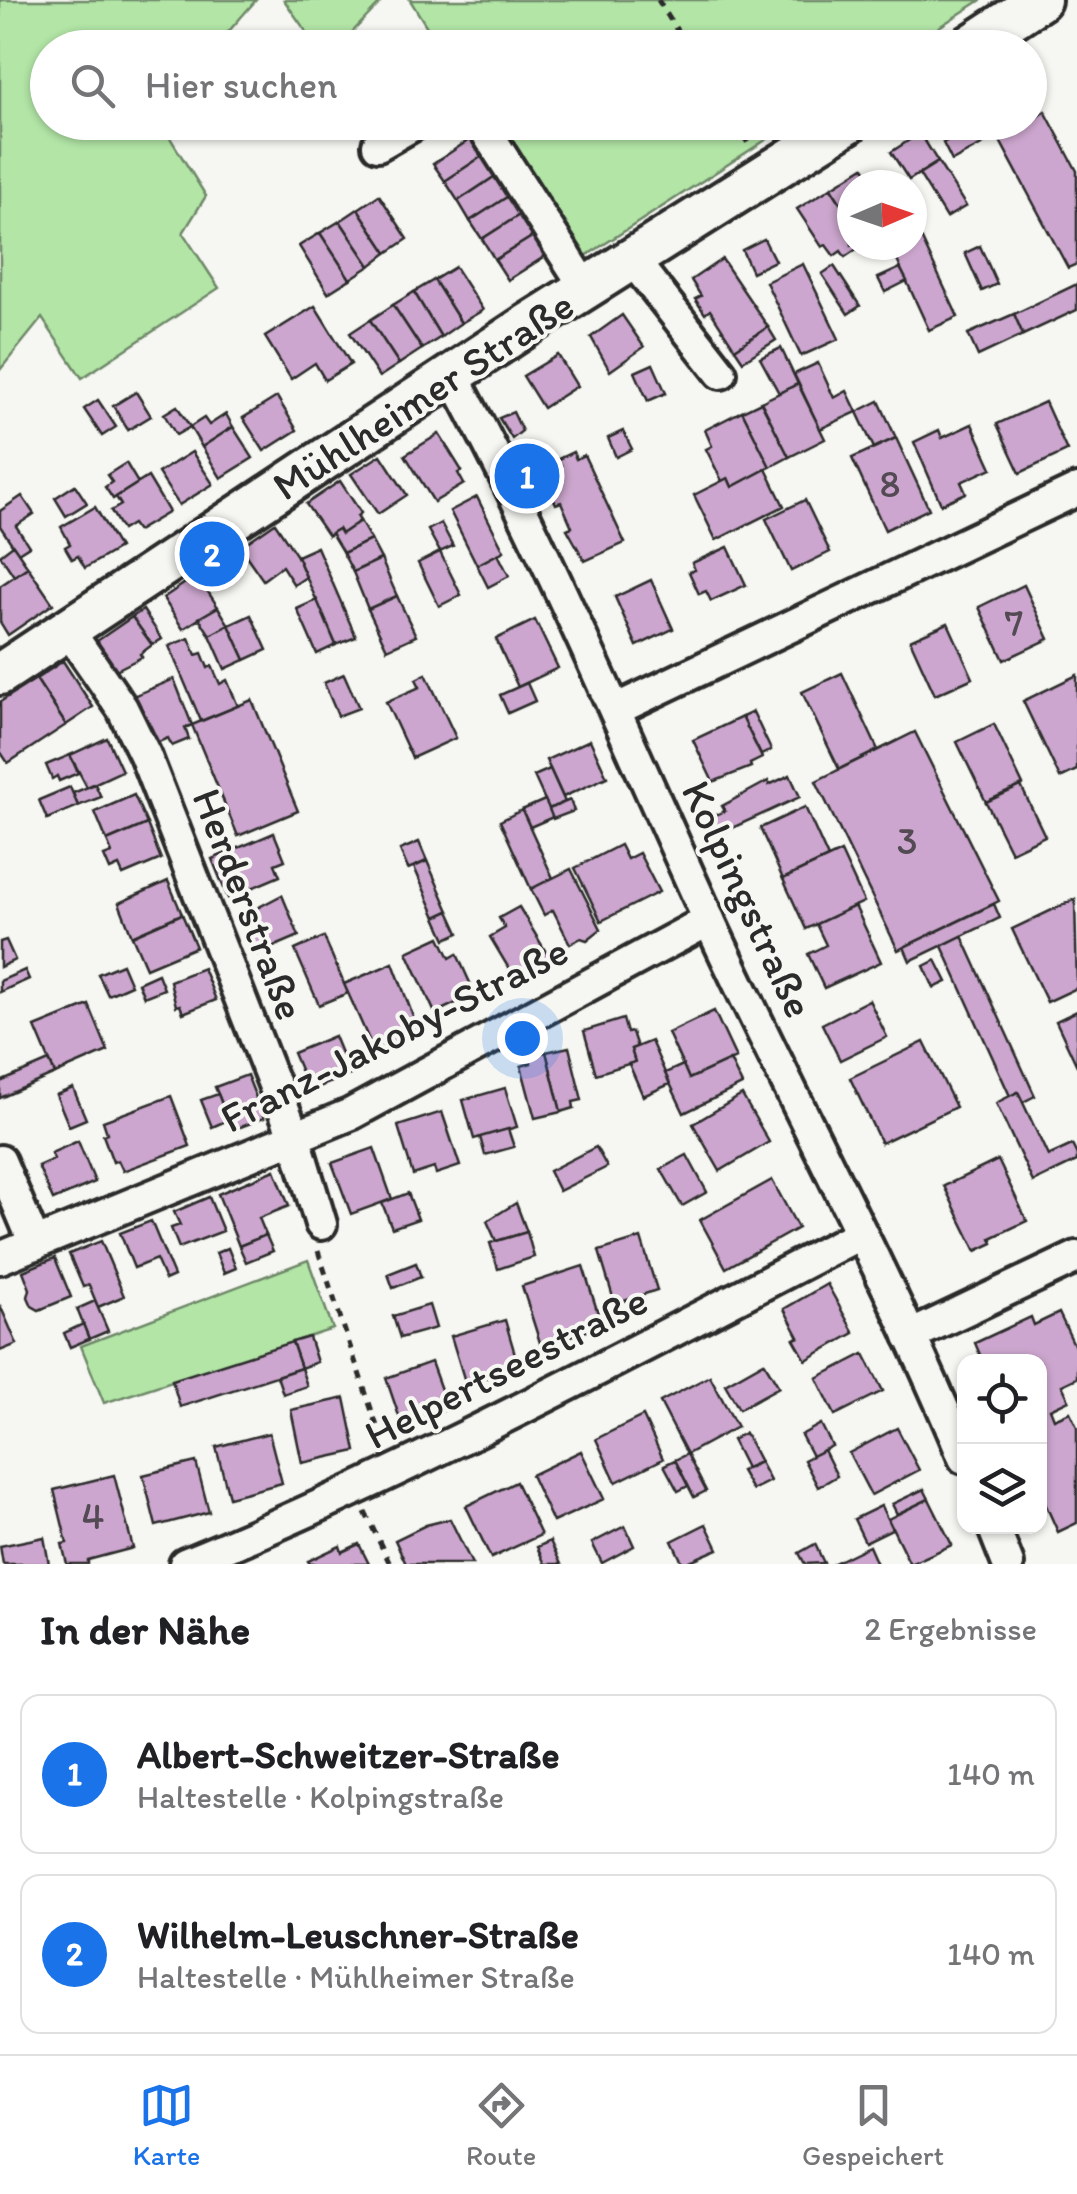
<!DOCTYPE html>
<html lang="de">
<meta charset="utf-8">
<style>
:root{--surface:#fff;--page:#f2f2f2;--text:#202124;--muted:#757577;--line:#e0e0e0;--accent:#1a73e8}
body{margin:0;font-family:Itim,sans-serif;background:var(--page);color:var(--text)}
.controls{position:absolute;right:30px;bottom:30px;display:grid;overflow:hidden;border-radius:20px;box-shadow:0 2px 8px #0004}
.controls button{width:90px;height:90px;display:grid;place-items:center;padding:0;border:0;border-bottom:2px solid var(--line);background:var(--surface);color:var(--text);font:50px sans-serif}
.compass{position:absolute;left:837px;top:170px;width:90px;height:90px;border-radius:50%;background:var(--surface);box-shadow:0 2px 8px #0004;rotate:88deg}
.you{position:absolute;left:522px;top:1038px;width:35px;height:35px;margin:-25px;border:8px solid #fff;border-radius:50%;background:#1a73e8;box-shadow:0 0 0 15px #1a73e833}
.badge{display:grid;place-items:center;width:65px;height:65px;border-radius:50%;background:var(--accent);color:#fff;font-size:32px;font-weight:700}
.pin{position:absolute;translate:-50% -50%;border:5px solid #fff;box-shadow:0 2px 10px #0006}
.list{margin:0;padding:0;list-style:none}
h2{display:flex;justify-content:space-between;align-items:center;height:130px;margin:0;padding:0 40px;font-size:42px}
h2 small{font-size:32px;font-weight:400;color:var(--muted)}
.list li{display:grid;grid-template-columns:65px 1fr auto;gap:30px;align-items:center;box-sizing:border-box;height:160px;margin:0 20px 20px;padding:0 20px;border:2px solid var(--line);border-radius:20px}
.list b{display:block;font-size:38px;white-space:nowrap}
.list p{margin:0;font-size:32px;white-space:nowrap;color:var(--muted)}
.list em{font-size:32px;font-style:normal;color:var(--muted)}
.icon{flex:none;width:55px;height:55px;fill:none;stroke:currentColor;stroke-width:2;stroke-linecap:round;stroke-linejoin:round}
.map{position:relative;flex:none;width:1077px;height:1564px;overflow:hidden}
.search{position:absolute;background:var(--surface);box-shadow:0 2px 8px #0004;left:30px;right:30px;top:30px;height:110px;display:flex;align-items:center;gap:25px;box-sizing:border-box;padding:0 35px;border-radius:55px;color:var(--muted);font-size:38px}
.sheet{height:490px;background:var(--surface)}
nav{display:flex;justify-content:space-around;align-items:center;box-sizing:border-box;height:140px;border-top:2px solid var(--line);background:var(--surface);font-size:28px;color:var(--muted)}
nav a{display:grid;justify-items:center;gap:5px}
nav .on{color:var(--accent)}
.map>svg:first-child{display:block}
.green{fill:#b2e5a6;stroke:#6e8868;stroke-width:2.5}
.building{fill:#cca6ce;stroke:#2b2b2b;stroke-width:2.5}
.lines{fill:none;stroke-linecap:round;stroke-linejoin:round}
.minor-casing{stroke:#2b2b2b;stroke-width:38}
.major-casing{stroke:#2b2b2b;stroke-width:48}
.path{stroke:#2b2b2b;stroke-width:5;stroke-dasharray:8 8;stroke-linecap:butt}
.minor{stroke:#f6f6f2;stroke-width:30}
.major{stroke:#f6f6f2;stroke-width:40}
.labels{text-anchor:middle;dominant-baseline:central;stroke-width:8;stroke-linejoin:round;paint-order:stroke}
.number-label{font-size:38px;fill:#534a54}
.street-label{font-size:42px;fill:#2b2b2b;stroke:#f6f6f2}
</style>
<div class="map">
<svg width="1077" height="1564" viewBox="0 0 1077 1564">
<rect width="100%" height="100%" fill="#f6f6f2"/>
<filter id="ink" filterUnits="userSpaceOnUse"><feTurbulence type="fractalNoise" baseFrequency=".01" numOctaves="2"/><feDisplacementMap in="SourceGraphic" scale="20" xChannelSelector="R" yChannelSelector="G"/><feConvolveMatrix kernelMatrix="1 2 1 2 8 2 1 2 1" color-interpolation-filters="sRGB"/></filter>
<g filter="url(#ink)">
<!-- green -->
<g class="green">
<polygon points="0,0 256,0 215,47 48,48 48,122 161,123 206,196 183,233 219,288 82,378 42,318 0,370"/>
<polygon points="284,0 383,0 337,48 317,47"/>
<polygon points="410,0 981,0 908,47 440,48"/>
<polygon points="487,123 792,123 575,263"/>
<polygon points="308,1260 333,1329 104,1403 81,1346"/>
</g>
<!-- building -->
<g class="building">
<polygon points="1045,111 1077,171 1077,264 1068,268 998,137 1030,122"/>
<polygon points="982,122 1024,122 952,161 943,143"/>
<polygon points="920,133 938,162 909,180 891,152"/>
<polygon points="472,138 484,155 445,181 433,164"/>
<polygon points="484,155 497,175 458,201 445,181"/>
<polygon points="938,162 966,206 946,218 919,174"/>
<polygon points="864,167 875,185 852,185 852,221 831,188"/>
<polygon points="497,175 510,195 470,221 458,201"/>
<polygon points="831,188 852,221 852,245 863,245 845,257 841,251 834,256 826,245 822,247 797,209"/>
<polygon points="379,195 408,239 387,253 358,209"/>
<polygon points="510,195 521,214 482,239 470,221"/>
<polygon points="358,209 387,253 370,266 340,221"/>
<polygon points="521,214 535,235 495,260 482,239"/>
<polygon points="340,221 370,266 350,279 320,233"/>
<polygon points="917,229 958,317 929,330 890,245 912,245 912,231"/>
<polygon points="320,233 350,279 328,293 299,246"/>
<polygon points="535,235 547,255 508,280 495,260"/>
<polygon points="764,239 775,261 752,272 742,250"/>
<polygon points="980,246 997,284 982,291 965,253"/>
<polygon points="722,259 768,327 735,349 710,310 705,314 695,299 701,296 691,280"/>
<polygon points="803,264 839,339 801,356 766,282"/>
<polygon points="834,266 860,306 848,314 822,274"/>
<polygon points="455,267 483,310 461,323 434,280"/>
<polygon points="900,268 907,281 885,292 878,278"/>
<polygon points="434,280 461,323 441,337 414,292"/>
<polygon points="1077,284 1077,310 1023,335 1014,314"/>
<polygon points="414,292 441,337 422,349 393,305"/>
<polygon points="393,305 422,349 399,364 370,320"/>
<polygon points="315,306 351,364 325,380 315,363 291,379 265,337"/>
<polygon points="1014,314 1023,335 978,356 968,334"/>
<polygon points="622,315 644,347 610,371 591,337"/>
<polygon points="370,320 399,364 379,377 350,333"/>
<polygon points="768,327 776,340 743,361 735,349"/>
<polygon points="781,348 798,384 779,393 760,358"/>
<polygon points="558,355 577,386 543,408 523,376"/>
<polygon points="818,363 834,398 847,391 857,412 820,429 794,374"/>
<polygon points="653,364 666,393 648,401 635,372"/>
<polygon points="798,384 825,439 789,457 761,402"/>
<polygon points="136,392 151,416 128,430 113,406"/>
<polygon points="277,397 297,430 264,451 243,418"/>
<polygon points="98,400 116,427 102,436 84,409"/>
<polygon points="879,401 896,438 874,448 857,412"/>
<polygon points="761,402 789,457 770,467 742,411"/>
<polygon points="1045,402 1067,451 1020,473 997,424"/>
<polygon points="177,406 190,427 176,435 164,414"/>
<polygon points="742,411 770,467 732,487 728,478 722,481 706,449 712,446 705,430"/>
<polygon points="513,412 522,431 512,439 499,418"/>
<polygon points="226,414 233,427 202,447 190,427 204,418 209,425"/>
<polygon points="972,424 992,468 961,482 966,493 941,504 914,442 939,430 942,438"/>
<polygon points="233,427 253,458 221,478 202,447"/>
<polygon points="623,431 632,449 616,457 608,438"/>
<polygon points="439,434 462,471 458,473 464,484 434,502 405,455"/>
<polygon points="896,438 929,509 885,530 852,458"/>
<polygon points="192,452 213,484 179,505 158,473"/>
<polygon points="573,452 576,459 584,455 625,543 585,561 567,529 572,527 561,502 556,504 546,483 552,481 548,471 561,465 558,459"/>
<polygon points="381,455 407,495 378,514 351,474"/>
<polygon points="126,463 138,483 113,499 105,487 112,482 107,475"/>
<polygon points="766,469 784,506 716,540 694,495 728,478 732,487"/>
<polygon points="148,477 169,512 137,531 132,524 122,530 111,511 121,505 116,497"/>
<polygon points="340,481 361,513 357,516 360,521 341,534 338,529 328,536 306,504"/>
<polygon points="75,485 87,503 66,516 55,498"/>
<polygon points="22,496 34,514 16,526 29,546 18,553 0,526 0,511"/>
<polygon points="477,497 504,551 477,565 450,511"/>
<polygon points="805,500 830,552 791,571 766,519"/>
<polygon points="95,507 119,548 85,568 78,556 72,559 65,547 70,544 61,527"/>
<polygon points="360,521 371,540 343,553 331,533 338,529 341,534"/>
<polygon points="275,523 297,556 306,577 294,585 282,566 263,580 240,547"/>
<polygon points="441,523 453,546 440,552 428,530"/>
<polygon points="371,540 381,559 353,572 343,553"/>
<polygon points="13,545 28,567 14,576 0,555"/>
<polygon points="317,547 356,637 336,645 297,556"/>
<polygon points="728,547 746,585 711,601 706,591 699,594 689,572 695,570 692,563"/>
<polygon points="440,552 461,595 439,606 418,563"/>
<polygon points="498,554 509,576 488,587 477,565"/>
<polygon points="381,559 397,596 368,609 353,572"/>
<polygon points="28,567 53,604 8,635 0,622 0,586"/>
<polygon points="197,575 218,607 183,629 163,598"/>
<polygon points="651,580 673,629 637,646 615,597"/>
<polygon points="1024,585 1049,639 1004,660 979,607"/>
<polygon points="397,596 416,636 387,649 368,609"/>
<polygon points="317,600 336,645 317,654 297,609"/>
<polygon points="218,607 229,625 210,635 199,618"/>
<polygon points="143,610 162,639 152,645 132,617"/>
<polygon points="251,615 267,650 245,660 229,625"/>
<polygon points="132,617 152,645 140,654 142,657 116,670 97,641"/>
<polygon points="535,620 558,668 518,687 496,639"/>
<polygon points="948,623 973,678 935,695 910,640"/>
<polygon points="229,625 245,660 225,669 210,635"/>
<polygon points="189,638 196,655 202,653 208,668 212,666 220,684 227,680 238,706 201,721 169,646"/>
<polygon points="63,661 93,707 66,725 36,679"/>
<polygon points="842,673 878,750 839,769 802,692"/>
<polygon points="344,674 359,708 338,716 324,683"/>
<polygon points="426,674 456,738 412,758 386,702 420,687 416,679"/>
<polygon points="1077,675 1077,770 1060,778 1023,701"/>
<polygon points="36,679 66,725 8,763 0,751 0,702"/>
<polygon points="174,679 192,725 185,728 189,739 172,746 168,738 151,745 131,697"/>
<polygon points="527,683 535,701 508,713 500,695"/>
<polygon points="252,700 298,811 238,836 192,725"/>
<polygon points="753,712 771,750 761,755 742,717"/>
<polygon points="742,717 762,758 750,764 751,767 713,782 693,740"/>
<polygon points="994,724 1023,785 986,802 957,742"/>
<polygon points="915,732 999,901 898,950 816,781"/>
<polygon points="107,738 122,771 87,787 70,755"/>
<polygon points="590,740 607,777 563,797 546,760"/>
<polygon points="70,755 78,773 59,781 57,776 52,779 46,765"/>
<polygon points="550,769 565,802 549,809 534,776"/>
<polygon points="790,775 800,797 719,834 711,817 725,811 722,806 768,781 769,785"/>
<polygon points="95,784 101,797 78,806 73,793"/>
<polygon points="1021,786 1045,836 1011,852 986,802"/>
<polygon points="70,787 78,806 47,819 39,800"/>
<polygon points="134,795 147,824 107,841 95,812"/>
<polygon points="545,800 553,817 530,827 522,810"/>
<polygon points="570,800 574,811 553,819 549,809"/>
<polygon points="805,807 828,858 783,879 760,828"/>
<polygon points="522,810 553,878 531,889 500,821"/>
<polygon points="147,824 161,859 123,875 119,866 110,870 104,856 112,853 107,841"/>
<polygon points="274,833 285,860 275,864 280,876 228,898 212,859"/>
<polygon points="419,842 427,861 408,869 400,850"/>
<polygon points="620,845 627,859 639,853 659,892 601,921 575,868"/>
<polygon points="841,852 864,902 806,929 783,879"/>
<polygon points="427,861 449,911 436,917 414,867"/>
<polygon points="571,869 601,929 587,940 581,938 570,944 553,910 544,915 531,889"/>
<polygon points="168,881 182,914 132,936 119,903"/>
<polygon points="282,895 299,936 257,954 240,917"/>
<polygon points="1075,899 1077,988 1047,1002 1012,929"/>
<polygon points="994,904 1000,918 910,961 904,947"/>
<polygon points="855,906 881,962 824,988 808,954 826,945 816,924"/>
<polygon points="519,907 549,957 514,977 490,937 505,928 499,918"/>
<polygon points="449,911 459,933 446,939 436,917"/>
<polygon points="182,914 196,947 146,968 132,936"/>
<polygon points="962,936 1035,1096 1023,1102 1018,1092 1010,1096 942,946"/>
<polygon points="324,937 348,993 319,1005 295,950"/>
<polygon points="440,937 450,958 457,954 475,994 435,1013 407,952"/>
<polygon points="6,940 15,960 0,967 0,942"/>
<polygon points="936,960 947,982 934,988 924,966"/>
<polygon points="393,963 419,1032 374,1051 344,984"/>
<polygon points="122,964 131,985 108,995 98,974"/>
<polygon points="203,968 216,1000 183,1013 180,1005 176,1006 170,981"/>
<polygon points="25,970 29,979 0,992 0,981"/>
<polygon points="158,974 164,989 144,997 138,983"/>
<polygon points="869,1000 887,1037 840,1060 822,1024"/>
<polygon points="89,1005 108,1051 55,1074 35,1027"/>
<polygon points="714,1011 736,1058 689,1079 668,1033"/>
<polygon points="1077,1011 1077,1066 1056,1021"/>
<polygon points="623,1019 627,1033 632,1032 637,1047 631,1049 635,1062 596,1074 584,1031"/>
<polygon points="334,1036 350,1075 309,1091 293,1053"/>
<polygon points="651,1041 670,1084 643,1096 629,1064 635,1062 631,1049"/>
<polygon points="924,1042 956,1107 881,1143 850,1078"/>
<polygon points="569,1047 582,1100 573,1102 574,1108 561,1112 546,1052"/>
<polygon points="546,1052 561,1112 535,1118 521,1066 531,1063 530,1056"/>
<polygon points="730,1060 742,1085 684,1113 665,1073 683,1065 689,1079"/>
<polygon points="49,1061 55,1074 0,1098 0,1082"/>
<polygon points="247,1075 264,1118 233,1130 215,1087"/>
<polygon points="73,1088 86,1119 69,1126 56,1095"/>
<polygon points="505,1088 517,1127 474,1139 463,1100"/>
<polygon points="1018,1092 1048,1156 1072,1145 1077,1155 1077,1161 1033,1182 996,1103"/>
<polygon points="218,1094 228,1120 212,1127 201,1100"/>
<polygon points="742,1095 769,1142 720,1171 693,1124"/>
<polygon points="171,1096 190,1146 123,1171 118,1160 113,1162 103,1135 107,1133 103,1121"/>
<polygon points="442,1112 460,1166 436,1174 434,1168 413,1175 398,1126"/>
<polygon points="508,1129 514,1147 485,1155 480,1137"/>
<polygon points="78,1141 95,1182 53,1200 38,1166 54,1159 51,1153"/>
<polygon points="596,1147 607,1167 559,1191 549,1171"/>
<polygon points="374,1148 392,1199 351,1214 332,1163"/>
<polygon points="687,1155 707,1192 682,1206 661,1169"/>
<polygon points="998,1160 1027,1221 991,1238 993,1243 976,1251 944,1186"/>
<polygon points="275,1170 289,1206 259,1218 266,1235 239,1246 218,1194"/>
<polygon points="772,1180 798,1228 726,1268 700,1220"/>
<polygon points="408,1193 418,1219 392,1228 382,1203"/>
<polygon points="209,1197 223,1231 179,1248 171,1228 180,1225 174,1212"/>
<polygon points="516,1203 527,1232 496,1241 487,1221"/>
<polygon points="151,1221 174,1276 165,1280 156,1259 134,1268 120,1233"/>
<polygon points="527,1232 534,1257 498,1269 490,1243"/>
<polygon points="266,1235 273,1251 246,1262 239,1246"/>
<polygon points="641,1238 657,1290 615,1304 599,1251"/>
<polygon points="101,1241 124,1296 98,1307 89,1285 83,1287 69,1254"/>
<polygon points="228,1248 236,1268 224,1273 216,1253"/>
<polygon points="55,1258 71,1297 39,1310 32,1306 28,1297 30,1289 23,1271"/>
<polygon points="416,1263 421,1277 393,1288 388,1274"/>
<polygon points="583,1266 602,1326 541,1346 522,1286"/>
<polygon points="827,1284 854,1333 806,1360 794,1339 799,1337 784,1309"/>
<polygon points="95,1301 108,1331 89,1339 77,1309"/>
<polygon points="0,1305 17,1344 0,1351"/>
<polygon points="429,1305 436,1328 400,1338 393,1316"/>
<polygon points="1059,1313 1077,1351 1077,1378 1062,1385 1069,1400 1050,1409 1054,1419 1070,1412 1077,1427 1077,1523 1058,1532 1040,1492 1040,1362 983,1362 975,1343 1031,1317 1034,1325"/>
<polygon points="505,1320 519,1368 466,1385 451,1336"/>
<polygon points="83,1324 89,1339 70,1347 64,1333"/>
<polygon points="309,1337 317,1362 301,1368 292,1342"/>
<polygon points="292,1342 301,1368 180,1407 172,1380"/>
<polygon points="864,1354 883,1391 835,1415 817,1378"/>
<polygon points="431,1362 448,1409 402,1425 386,1378"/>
<polygon points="764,1362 779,1387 739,1409 725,1384"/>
<polygon points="301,1368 307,1386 283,1394 277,1376"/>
<polygon points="710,1376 737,1427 687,1454 660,1402"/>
<polygon points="345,1398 356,1451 302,1463 291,1410"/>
<polygon points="643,1416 663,1459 616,1482 596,1439"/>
<polygon points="821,1424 832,1446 812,1456 801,1435"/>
<polygon points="897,1428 919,1470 871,1495 849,1453"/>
<polygon points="269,1433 282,1483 229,1497 216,1447"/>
<polygon points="745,1433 760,1462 746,1468 732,1440"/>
<polygon points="824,1450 837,1476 818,1487 804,1460"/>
<polygon points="581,1451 604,1499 553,1522 531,1475"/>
<polygon points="687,1454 706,1491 694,1497 675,1460"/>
<polygon points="675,1460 688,1486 678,1491 664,1465"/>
<polygon points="196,1462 209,1512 156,1526 143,1475"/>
<polygon points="760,1462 770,1481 752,1490 741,1471"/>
<polygon points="114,1475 133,1548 88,1560 88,1564 67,1564 62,1544 67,1543 54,1490"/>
<polygon points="516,1482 541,1535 491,1558 466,1506"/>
<polygon points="924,1489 929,1499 897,1514 892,1504"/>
<polygon points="929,1499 952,1545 910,1564 888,1519"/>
<polygon points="881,1506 892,1529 865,1542 854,1519"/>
<polygon points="450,1519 472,1564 406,1564 395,1540 426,1525"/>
<polygon points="706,1524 718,1549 683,1564 672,1541"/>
<polygon points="625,1526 634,1546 602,1563 592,1543"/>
<polygon points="44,1537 49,1564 3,1564 0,1546"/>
<polygon points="550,1541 561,1564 545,1564 537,1547"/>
<polygon points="359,1544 369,1564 310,1564 308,1561 340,1546 342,1552"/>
<polygon points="815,1544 824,1563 805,1564 799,1553"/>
<polygon points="869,1546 877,1564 832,1564"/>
</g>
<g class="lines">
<!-- minor casing -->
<g class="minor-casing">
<g id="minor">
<polyline points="480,122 586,288"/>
<polyline points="378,145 418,122"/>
<polyline points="632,259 721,373"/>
<path d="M453,376C548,552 625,736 708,918C791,1099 888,1274 964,1458"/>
<polyline points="68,630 122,708 145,755 295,1138 321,1224"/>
<polyline points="615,710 1077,490"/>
<polyline points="0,1161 35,1244"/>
<polyline points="0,1258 351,1114 709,920"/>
<polyline points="910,1336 1077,1257"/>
<polyline points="993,1526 1008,1564"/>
<path d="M185,1564C417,1469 637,1349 860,1234"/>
</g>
</g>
<!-- major casing -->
<g class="major-casing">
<g id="major">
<polyline points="967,48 1040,0"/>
<polyline points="0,674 529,324 849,122"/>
</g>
</g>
<!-- path -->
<g class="path">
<polyline points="658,0 688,48"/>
<polyline points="926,48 937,37"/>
<polyline points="735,122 749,145"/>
<polyline points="318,1251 383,1444"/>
<polyline points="365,1512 390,1564"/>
</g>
<!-- minor -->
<use href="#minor" class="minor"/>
<!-- major -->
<use href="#major" class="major"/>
</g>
</g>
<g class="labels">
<!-- number labels -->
<g class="number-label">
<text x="890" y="484">8</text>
<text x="1014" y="623">7</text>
<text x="907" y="841">3</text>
<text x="93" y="1516">4</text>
</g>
<!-- street labels -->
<g class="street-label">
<text transform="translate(423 395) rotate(-33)">Mühlheimer Straße</text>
<text transform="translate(748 899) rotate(65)">Kolpingstraße</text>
<text transform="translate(249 904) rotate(69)">Herderstraße</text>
<text transform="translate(394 1034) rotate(-27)">Franz-Jakoby-Straße</text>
<text transform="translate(506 1367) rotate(-27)">Helpertseestraße</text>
</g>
</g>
</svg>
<div class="controls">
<button><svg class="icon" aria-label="locate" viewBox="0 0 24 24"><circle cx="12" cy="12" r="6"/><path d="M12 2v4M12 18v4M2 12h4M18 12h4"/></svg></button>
<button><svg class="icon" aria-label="layers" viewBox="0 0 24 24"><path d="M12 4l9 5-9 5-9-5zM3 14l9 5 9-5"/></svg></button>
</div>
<svg class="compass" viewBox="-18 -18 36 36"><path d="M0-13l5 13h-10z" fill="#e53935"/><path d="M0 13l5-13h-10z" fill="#757577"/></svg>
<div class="you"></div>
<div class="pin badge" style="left:527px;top:476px">1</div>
<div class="pin badge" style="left:212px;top:554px">2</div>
<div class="search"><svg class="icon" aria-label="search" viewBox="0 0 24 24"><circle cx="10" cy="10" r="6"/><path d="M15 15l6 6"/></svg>Hier suchen</div>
</div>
<section class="sheet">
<h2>In der Nähe<small>2 Ergebnisse</small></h2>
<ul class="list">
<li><span class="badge">1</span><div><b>Albert-Schweitzer-Straße</b><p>Haltestelle · Kolpingstraße</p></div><em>140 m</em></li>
<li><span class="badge">2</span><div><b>Wilhelm-Leuschner-Straße</b><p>Haltestelle · Mühlheimer Straße</p></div><em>140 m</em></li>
</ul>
</section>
<nav>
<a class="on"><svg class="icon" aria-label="map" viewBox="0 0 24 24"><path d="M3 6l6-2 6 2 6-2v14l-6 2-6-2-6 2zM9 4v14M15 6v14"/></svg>Karte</a>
<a><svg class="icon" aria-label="directions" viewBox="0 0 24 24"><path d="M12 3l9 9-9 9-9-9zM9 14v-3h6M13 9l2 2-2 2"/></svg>Route</a>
<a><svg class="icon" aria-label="saved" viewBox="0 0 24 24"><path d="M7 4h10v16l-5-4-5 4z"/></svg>Gespeichert</a>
</nav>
